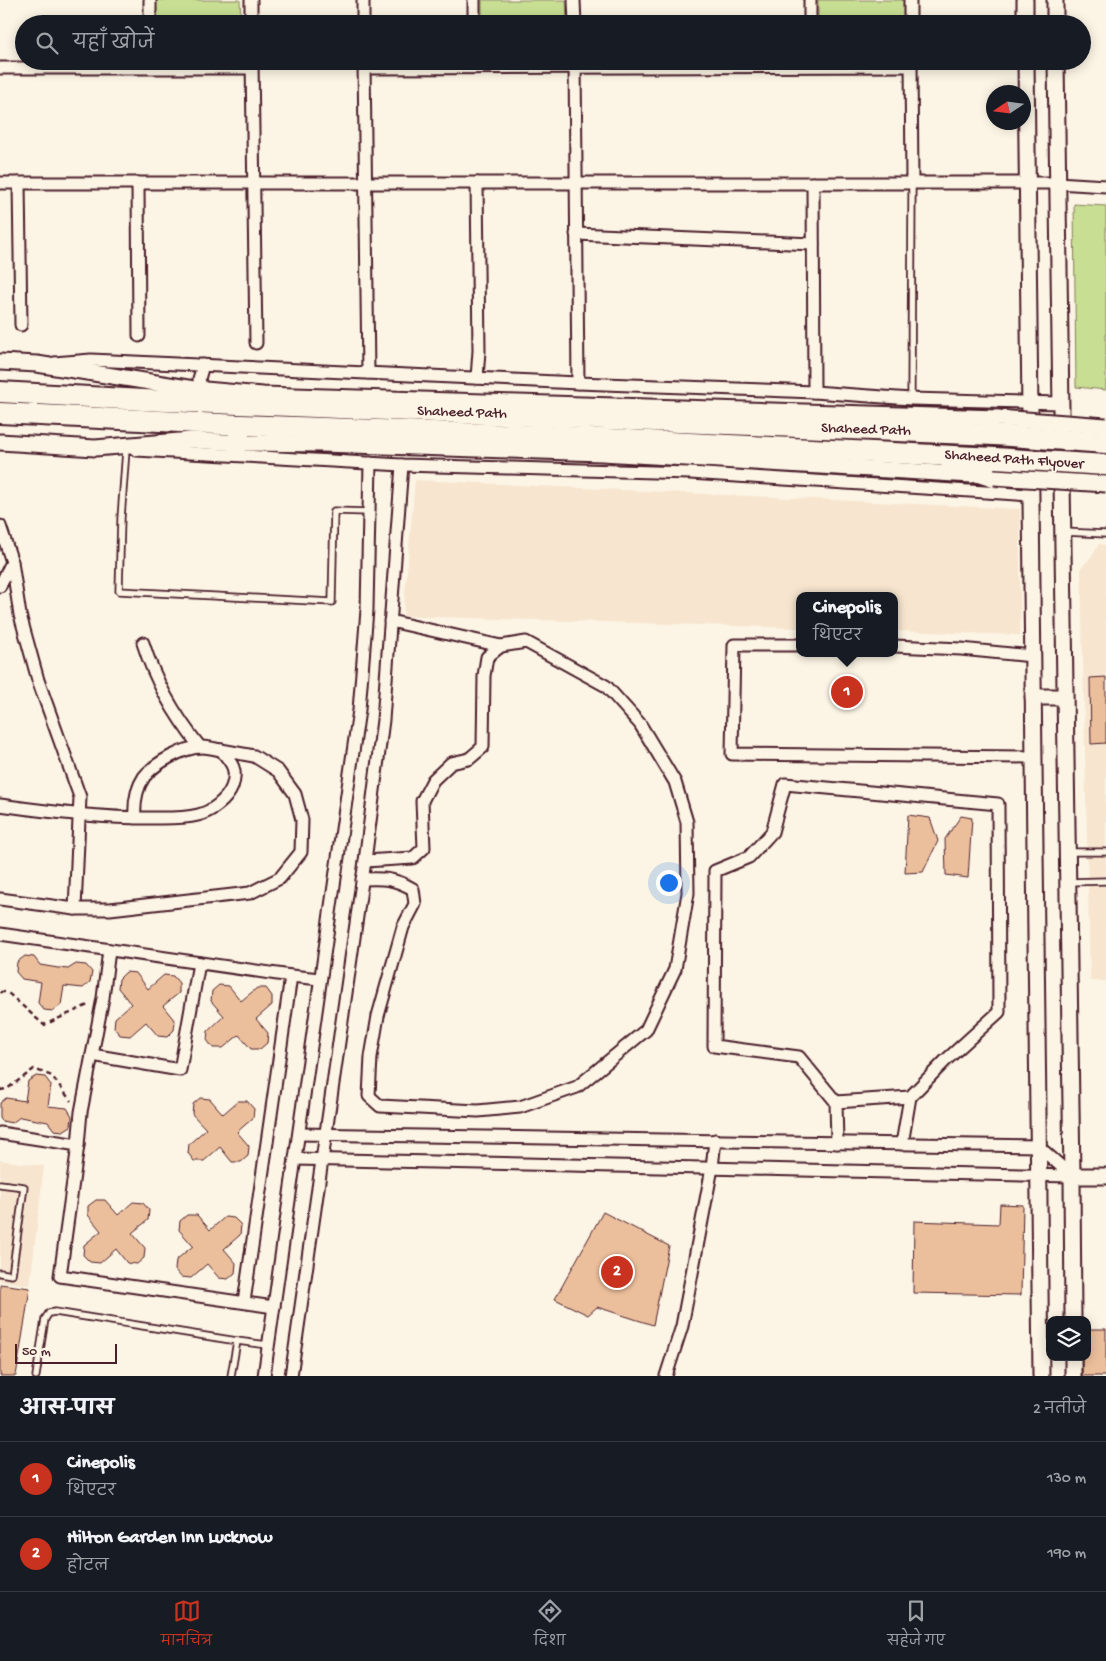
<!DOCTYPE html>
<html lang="hi">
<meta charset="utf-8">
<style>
:root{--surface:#171b24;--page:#242831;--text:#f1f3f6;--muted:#9ea1a6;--line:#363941;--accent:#c8321e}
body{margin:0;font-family:"Gochi Hand","Playpen Sans Deva",sans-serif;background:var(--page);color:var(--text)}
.controls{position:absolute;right:15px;bottom:15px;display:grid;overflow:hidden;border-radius:10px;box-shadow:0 2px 12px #0003}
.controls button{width:45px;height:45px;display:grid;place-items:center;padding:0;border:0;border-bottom:1px solid var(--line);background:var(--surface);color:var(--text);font:25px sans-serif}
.compass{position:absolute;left:986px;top:85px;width:45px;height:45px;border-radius:50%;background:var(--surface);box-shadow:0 2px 12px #0003;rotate:257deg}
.scale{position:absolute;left:15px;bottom:12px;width:102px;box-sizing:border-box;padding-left:5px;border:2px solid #4a1f2b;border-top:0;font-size:14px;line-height:18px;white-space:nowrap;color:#4a1f2b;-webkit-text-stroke:4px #fcf5e5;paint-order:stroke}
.you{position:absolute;left:668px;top:882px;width:18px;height:18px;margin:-12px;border:4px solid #fff;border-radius:50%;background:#1a73e8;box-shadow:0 0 0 8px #1a73e833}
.badge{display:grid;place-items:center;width:32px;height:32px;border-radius:50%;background:var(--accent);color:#fff;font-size:16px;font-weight:700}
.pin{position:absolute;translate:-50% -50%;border:2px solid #fff;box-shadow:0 1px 5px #0006}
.popup{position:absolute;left:796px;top:592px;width:102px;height:65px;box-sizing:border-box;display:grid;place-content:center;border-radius:10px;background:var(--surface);filter:drop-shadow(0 1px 4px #0005);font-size:16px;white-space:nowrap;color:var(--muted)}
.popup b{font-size:19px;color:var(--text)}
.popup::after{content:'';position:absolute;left:50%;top:100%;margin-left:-10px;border:10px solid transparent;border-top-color:var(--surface)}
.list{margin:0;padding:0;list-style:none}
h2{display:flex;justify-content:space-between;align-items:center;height:65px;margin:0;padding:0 20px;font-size:21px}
h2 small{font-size:16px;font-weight:400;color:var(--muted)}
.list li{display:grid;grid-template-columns:32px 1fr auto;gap:15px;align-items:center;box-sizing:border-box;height:75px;padding:0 20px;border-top:1px solid var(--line)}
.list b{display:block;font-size:19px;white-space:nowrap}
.list p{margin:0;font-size:16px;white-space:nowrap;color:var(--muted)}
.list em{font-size:16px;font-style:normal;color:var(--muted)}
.icon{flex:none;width:28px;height:28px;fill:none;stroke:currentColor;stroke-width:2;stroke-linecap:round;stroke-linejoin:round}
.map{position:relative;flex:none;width:1106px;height:1376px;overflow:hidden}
.search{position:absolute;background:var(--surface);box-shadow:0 2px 12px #0003;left:15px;right:15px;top:15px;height:55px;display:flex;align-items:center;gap:12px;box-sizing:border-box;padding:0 18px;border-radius:28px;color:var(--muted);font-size:19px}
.sheet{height:215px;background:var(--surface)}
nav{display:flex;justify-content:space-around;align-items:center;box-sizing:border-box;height:70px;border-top:1px solid var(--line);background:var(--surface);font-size:14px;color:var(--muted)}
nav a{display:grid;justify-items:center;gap:2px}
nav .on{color:var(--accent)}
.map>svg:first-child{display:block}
.built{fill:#f7e5cf}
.green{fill:#c7de93;stroke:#887e5f}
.building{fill:#ecbf9c;stroke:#4a1f2b}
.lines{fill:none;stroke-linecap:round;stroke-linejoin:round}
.lane-casing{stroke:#4a1f2b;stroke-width:9}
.street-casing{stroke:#4a1f2b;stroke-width:15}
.secondary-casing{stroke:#4a1f2b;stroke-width:19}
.highway-casing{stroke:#4a1f2b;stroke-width:24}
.path{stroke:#4a1f2b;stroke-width:2.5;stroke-dasharray:5 4;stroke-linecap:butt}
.lane{stroke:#fcf5e5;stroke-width:5.5}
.street{stroke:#fcf5e5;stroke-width:11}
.secondary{stroke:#fcf5e5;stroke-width:15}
.highway{stroke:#fcf5e5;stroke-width:20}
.secondary-bridge-casing{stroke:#4a1f2b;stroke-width:19;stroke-linecap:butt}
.highway-bridge-casing{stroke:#4a1f2b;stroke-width:24;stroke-linecap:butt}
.secondary-bridge{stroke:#fcf5e5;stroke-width:15}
.highway-bridge{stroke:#fcf5e5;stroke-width:20}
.labels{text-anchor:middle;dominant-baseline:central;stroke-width:4;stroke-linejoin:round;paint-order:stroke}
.street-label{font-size:15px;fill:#4a1f2b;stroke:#fcf5e5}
</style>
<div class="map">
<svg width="1106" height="1376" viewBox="0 0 1106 1376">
<rect width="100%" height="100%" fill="#fcf5e5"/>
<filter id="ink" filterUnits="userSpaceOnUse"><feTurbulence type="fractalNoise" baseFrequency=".02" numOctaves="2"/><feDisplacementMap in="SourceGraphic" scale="10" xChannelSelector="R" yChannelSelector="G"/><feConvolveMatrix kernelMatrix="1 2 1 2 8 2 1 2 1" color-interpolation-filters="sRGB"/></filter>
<g filter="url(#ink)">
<!-- built -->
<g class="built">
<polygon points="415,480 1020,509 1020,635 895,631 894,596 800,596 799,628 403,616"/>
<polygon points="1099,544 1106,545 1106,981 1090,981 1081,568 1093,555"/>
<polygon points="0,1160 44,1166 30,1285 0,1281"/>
</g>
<!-- green -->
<g class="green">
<polygon points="156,0 240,0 241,24 157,24"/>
<polygon points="482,0 566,0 567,24 482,24"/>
<rect x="818" y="0" width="86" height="24"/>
<polygon points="1074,204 1106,206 1106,390 1076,387"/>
</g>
<!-- building -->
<g class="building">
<polygon points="1106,677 1106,743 1091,744 1090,678"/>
<polygon points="908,815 930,818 938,841 923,872 905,873"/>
<polygon points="961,816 972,818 968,878 946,875 945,839"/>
<polygon points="25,956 34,957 40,965 58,968 68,969 76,964 86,965 92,972 90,982 83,988 64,986 61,1005 53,1011 44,1010 38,1003 41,982 22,979 16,972 17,962"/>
<polygon points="126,972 136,973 148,989 164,975 173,976 179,983 179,993 163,1006 175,1021 174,1030 167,1037 158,1036 146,1022 130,1036 120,1035 114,1028 115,1018 131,1004 118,988 119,979"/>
<polygon points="219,985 229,986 241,1001 257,988 266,988 272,996 272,1005 256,1019 268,1033 267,1043 260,1049 251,1049 239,1035 223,1048 213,1048 207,1040 208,1031 224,1016 211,1001 212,991"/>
<polygon points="36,1076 45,1077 51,1085 48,1106 67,1108 72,1116 71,1126 63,1131 54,1130 48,1122 20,1117 12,1123 2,1121 0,1118 0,1103 6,1098 25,1101 28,1081"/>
<polygon points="200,1098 210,1099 223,1114 238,1101 247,1101 254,1109 253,1118 237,1132 249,1146 248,1156 241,1162 232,1162 220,1147 204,1161 194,1161 188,1153 189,1144 206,1129 192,1114 193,1104"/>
<polygon points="96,1200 105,1200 118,1215 133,1202 143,1203 149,1210 148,1220 132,1233 145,1248 144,1258 137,1264 127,1263 116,1249 100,1263 90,1262 83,1255 84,1245 101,1231 88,1215 88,1206"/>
<polygon points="1000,1204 1023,1205 1021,1295 913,1293 914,1221 999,1224"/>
<polygon points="603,1212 669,1246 653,1325 597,1307 588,1315 555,1299"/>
<polygon points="187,1215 197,1215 210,1230 225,1217 234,1218 241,1225 240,1235 224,1249 236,1263 235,1273 228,1279 219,1278 207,1264 191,1278 181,1277 175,1270 176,1260 193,1246 179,1230 180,1221"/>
<polygon points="0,1284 30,1288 16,1376 0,1376"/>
<polygon points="1087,1329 1106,1329 1106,1376 1082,1376 1082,1357 1087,1357"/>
</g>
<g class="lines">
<!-- lane casing -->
<g class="lane-casing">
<g id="lane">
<polyline points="911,399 912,183"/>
<polyline points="126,450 121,518 119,591 332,602 334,511 369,512"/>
<polyline points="1064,532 1106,534"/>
<polyline points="1069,852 1106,852"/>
<polyline points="1068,882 1106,881"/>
<polyline points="0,1184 24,1187 12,1275 0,1273"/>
<polyline points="237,1341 268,1345"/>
<polyline points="36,1376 45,1319 49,1313 55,1312 237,1341 231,1376"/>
</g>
</g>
<!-- street casing -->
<g class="street-casing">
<g id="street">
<polyline points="150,0 150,24"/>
<polyline points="251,0 251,24"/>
<polyline points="363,0 363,24"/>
<polyline points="474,0 474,24"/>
<polyline points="574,0 575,24"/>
<polyline points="810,0 810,24"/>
<polyline points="910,0 910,24"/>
<polyline points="252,61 256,343"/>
<polyline points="575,61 578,383"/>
<polyline points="911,61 912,183"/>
<polyline points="364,62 368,373"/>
<polyline points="0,68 252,68"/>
<polyline points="364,68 911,66"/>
<polyline points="0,183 1057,183 1106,186"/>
<polyline points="19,183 21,325"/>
<polyline points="138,183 139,336"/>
<polyline points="477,183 479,351 477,378"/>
<polyline points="813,183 814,392"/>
<polyline points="576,234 813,244"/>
<polyline points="54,363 91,360 578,383 814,392 911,399 1060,403"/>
<polyline points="202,390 199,379 203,365"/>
<polyline points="136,450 402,465 690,473 1031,495"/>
<polyline points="0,526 12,562 20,615 38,680 80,797 75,909"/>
<polyline points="0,586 12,562"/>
<polyline points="390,621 501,646"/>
<path d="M143,643C155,681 175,716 200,747"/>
<polyline points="800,645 734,645 732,754 1033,757"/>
<polyline points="894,646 961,649 1032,656"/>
<path d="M0,805C49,812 98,818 148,818C164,818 182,819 198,815C211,812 227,800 232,787C238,770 232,763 221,750C215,749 208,747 202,747C184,747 155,763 144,777C136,789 134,804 135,818"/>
<path d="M362,879C383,878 394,878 413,889L415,904L403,927L378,1016L371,1057L369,1096L380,1106L478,1111L520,1107L577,1087L646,1030L675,969L688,893L687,822L675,782L640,724L606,686L526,642L501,646L487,657L484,676L483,747L469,759L451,763L433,780L422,801L424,848L413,858L365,861"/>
<polyline points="0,899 75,909 110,909 250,893 280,878 301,852 302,820 295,794 278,771 254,756 221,750"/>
<polyline points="0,934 291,976 244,1302"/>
<polyline points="291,976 320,979"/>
<polyline points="92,1055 180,1070 199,963"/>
<polyline points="836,1102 910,1097 945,1061 999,1012 998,804 785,784 772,832 749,857 715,871 714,1046 799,1057 836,1102 837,1143"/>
<polyline points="0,1133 78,1145 60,1276 274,1307"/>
<polyline points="299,1134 1038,1146 1072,1176"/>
<polyline points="902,1144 910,1097"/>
<polyline points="78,1145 81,1112 103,998 109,950"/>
<polyline points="295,1159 1072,1176"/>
<polyline points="264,1376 359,710 367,610 370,463"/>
<polyline points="291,1376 365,861 383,720 402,465"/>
<polyline points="666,1376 682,1326 712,1168 715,1140"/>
</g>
</g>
<!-- secondary casing -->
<g class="secondary-casing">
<g id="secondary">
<polyline points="1025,0 1025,24"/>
<polyline points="1055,0 1055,24"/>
<polyline points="1026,61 1041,1376"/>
<polyline points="1056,61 1072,1176 1073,1320"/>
<polyline points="0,362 37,364 194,389 263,395 998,418"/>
<polyline points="0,442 95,448 192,440 238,443 321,444 602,453 972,475"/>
<polyline points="1033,697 1064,697"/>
<polyline points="1072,1176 1106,1176"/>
<polyline points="1073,1357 1073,1376"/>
</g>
</g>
<!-- highway casing -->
<g class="highway-casing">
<g id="highway">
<polyline points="0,392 143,400 995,435"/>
<polyline points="0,413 240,425 547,436 995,458"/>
<polyline points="238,443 240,425"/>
<polyline points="951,463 994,477"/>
</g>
</g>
<!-- path -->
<g class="path">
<polyline points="0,992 7,992 44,1025 90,1004"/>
<polyline points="0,1090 7,1089 34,1069 52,1076 71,1101"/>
</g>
<!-- lane -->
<use href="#lane" class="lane"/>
<!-- street -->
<use href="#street" class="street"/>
<!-- secondary -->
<use href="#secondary" class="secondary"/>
<!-- highway -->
<use href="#highway" class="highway"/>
<!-- secondary-bridge casing -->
<g class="secondary-bridge-casing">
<g id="secondary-bridge">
<polyline points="998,418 1106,426"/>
<polyline points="994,477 1106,484"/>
</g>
</g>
<!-- highway-bridge casing -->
<g class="highway-bridge-casing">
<g id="highway-bridge">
<polyline points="995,435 1106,443"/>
<polyline points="995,458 1106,465"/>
</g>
</g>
<!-- secondary-bridge -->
<use href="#secondary-bridge" class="secondary-bridge"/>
<!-- highway-bridge -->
<use href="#highway-bridge" class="highway-bridge"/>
</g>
</g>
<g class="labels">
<!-- street labels -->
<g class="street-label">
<text transform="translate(462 413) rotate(2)">Shaheed Path</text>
<text transform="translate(866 430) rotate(2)">Shaheed Path</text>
<text transform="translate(1014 460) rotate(4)">Shaheed Path Flyover</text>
</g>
</g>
</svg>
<div class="controls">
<button><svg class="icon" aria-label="layers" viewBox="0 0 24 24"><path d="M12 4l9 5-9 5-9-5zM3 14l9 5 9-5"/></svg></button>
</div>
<svg class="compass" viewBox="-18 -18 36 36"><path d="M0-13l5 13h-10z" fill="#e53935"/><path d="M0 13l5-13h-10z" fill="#9ea1a6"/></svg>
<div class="scale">50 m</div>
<div class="you"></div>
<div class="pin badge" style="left:847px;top:692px">1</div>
<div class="popup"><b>Cinepolis</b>थिएटर</div>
<div class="pin badge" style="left:617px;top:1272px">2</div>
<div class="search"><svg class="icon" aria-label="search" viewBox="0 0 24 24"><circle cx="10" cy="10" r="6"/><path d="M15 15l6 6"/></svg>यहाँ खोजें</div>
</div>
<section class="sheet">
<h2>आस-पास<small>2 नतीजे</small></h2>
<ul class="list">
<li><span class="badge">1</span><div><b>Cinepolis</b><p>थिएटर</p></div><em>130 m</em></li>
<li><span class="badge">2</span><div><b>Hilton Garden Inn Lucknow</b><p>होटल</p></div><em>190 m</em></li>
</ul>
</section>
<nav>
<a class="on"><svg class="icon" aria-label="map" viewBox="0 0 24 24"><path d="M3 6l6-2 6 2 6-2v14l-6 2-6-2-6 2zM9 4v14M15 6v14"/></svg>मानचित्र</a>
<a><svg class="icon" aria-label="directions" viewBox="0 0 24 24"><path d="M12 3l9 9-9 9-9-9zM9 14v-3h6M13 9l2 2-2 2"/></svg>दिशा</a>
<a><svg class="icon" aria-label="saved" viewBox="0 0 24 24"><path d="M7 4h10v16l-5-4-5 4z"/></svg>सहेजे गए</a>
</nav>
